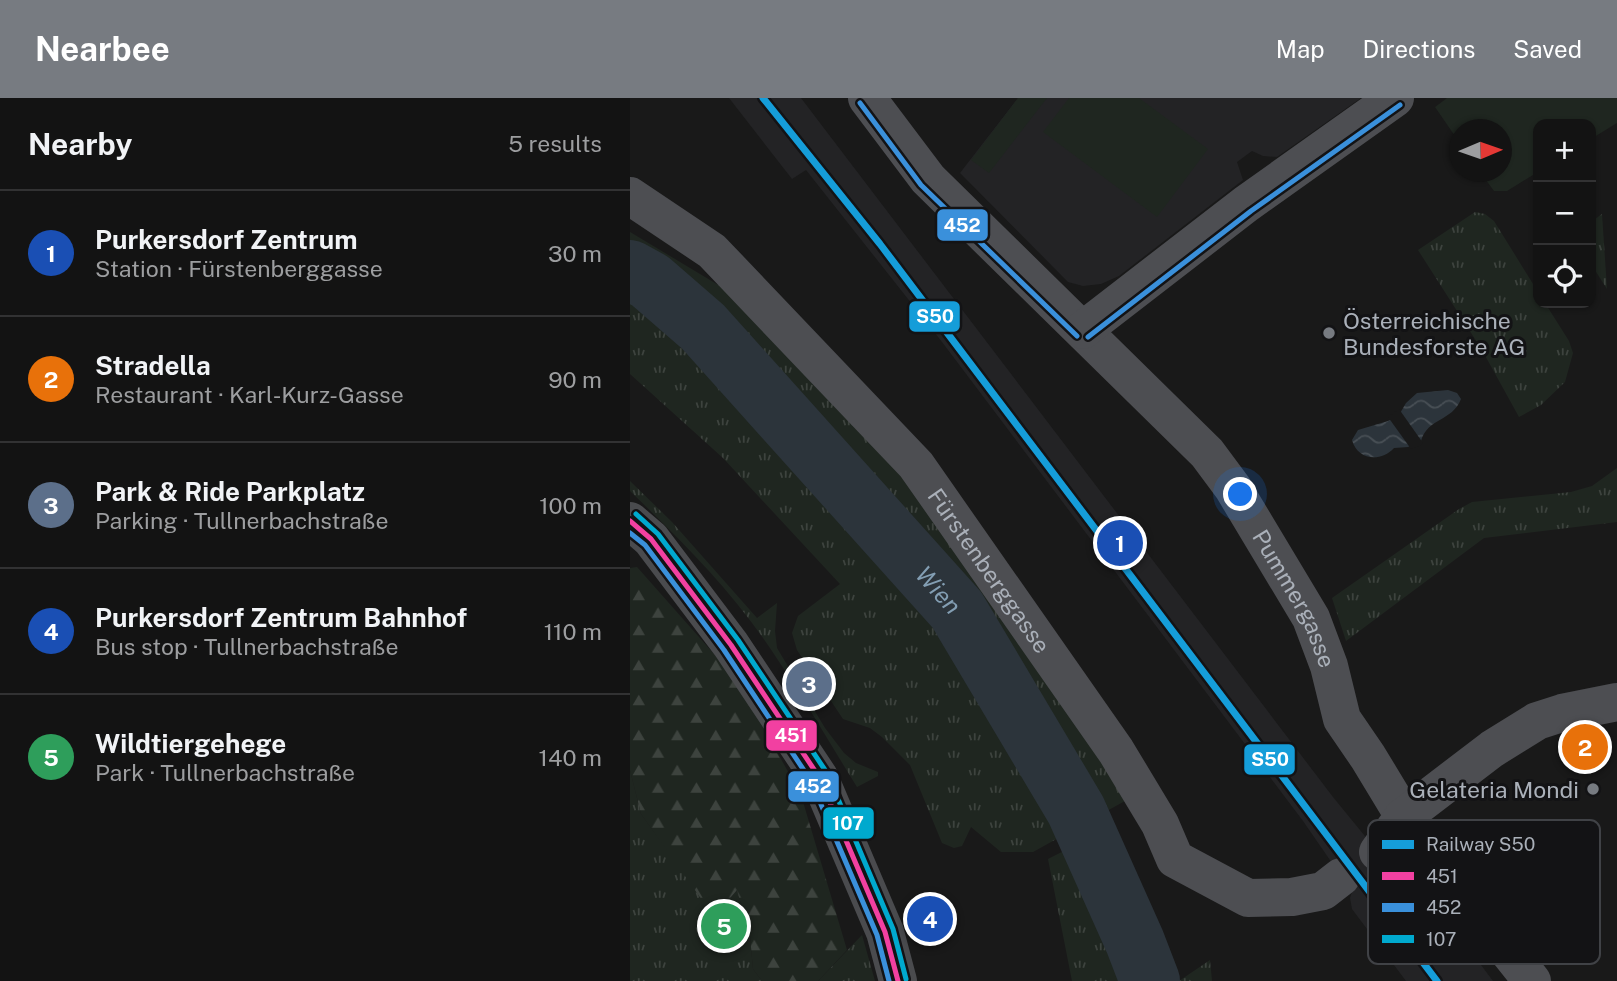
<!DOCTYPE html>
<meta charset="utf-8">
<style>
:root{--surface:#131313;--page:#202021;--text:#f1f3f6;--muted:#9d9ea0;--line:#323233;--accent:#777b81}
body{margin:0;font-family:"Public Sans",sans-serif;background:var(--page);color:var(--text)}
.controls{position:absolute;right:21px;top:21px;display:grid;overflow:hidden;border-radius:14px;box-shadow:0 2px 5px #0004}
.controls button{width:63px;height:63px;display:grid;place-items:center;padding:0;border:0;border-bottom:2px solid var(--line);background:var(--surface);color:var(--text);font:35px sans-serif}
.compass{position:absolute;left:819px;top:21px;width:63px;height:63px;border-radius:50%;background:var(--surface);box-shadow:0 2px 5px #0004;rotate:88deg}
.you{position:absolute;left:611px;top:397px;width:24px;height:24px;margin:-18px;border:5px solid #fff;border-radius:50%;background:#1a73e8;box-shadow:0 0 0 10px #1a73e833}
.badge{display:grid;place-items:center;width:46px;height:46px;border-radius:50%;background:var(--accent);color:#fff;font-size:23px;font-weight:700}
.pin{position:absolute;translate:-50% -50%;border:4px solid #fff;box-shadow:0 2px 7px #0006}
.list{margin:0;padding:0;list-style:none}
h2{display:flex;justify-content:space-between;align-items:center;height:91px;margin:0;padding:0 28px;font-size:30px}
h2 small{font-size:23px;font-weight:400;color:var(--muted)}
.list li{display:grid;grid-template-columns:46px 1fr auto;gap:21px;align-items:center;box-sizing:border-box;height:126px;padding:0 28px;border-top:2px solid var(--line)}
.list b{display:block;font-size:26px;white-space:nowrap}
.list p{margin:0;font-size:23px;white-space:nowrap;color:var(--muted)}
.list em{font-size:23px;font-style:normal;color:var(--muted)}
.icon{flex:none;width:38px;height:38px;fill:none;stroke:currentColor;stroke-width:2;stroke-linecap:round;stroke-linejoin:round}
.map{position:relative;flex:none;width:987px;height:883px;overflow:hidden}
header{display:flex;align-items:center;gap:42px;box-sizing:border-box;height:98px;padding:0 35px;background:var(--accent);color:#fff}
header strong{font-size:33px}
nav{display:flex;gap:38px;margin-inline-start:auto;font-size:24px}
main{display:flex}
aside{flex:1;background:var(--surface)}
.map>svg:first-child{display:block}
.built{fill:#232325}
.grass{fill:url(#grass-tufts)}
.forest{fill:url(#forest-firs)}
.garden{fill:#1f2620}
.water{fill:url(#water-waves)}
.pier{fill:#191919}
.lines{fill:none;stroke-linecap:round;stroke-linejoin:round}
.river{stroke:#2c343b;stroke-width:60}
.street{stroke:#4d4e52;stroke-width:38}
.primary{stroke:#4a4b4e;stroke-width:38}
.bus-1-casing{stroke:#131315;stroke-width:10}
.bus-2-casing{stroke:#131315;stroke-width:10}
.bus-3-casing{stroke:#131315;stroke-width:10}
.bus-1{stroke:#f240a1;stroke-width:5}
.bus-2{stroke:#3a90db;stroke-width:5}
.bus-3{stroke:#00a9ce;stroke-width:5}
.rail-1-casing{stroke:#131315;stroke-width:12}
.rail-1{stroke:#159dd9;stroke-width:7}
.poi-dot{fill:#777b81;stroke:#131315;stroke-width:2.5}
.labels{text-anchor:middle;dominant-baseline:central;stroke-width:6;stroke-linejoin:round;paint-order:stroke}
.poi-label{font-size:23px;fill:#aab0b9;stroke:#131315;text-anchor:start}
.street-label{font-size:23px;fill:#aab0b9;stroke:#131315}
.water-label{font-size:24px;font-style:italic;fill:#839eb3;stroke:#131315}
.key{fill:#131315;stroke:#404246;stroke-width:2}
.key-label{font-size:19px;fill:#aab0b9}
.line-badge{stroke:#131315;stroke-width:2.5}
.badge-label{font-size:19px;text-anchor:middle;font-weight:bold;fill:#fff}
</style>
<header>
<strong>Nearbee</strong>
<nav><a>Map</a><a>Directions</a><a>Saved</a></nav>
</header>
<main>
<aside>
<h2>Nearby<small>5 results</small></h2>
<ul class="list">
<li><span class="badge" style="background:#1a4fb4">1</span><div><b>Purkersdorf Zentrum</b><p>Station · Fürstenberggasse</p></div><em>30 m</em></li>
<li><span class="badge" style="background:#e8710a">2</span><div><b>Stradella</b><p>Restaurant · Karl-Kurz-Gasse</p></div><em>90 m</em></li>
<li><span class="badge" style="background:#5c6f8a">3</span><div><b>Park &amp; Ride Parkplatz</b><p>Parking · Tullnerbachstraße</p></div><em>100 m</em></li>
<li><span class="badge" style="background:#1a4fb4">4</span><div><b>Purkersdorf Zentrum Bahnhof</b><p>Bus stop · Tullnerbachstraße</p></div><em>110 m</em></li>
<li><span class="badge" style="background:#2e9e5b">5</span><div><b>Wildtiergehege</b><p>Park · Tullnerbachstraße</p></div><em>140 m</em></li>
</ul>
</aside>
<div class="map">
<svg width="987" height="883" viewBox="0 0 987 883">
<defs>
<pattern id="grass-tufts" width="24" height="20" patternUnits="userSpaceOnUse" patternTransform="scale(1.75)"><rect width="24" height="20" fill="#1f2620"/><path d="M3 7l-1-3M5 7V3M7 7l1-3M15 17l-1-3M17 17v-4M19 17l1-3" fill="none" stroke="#3d433e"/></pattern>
<pattern id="forest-firs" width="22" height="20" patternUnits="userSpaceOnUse" patternTransform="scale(1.75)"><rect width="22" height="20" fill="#1f2620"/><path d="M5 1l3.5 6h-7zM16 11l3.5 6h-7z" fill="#3d433e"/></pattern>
<pattern id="water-waves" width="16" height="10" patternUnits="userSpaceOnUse" patternTransform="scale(1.75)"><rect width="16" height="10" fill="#2c343b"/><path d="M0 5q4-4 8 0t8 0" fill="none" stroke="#484f55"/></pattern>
</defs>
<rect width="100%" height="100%" fill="#191919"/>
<!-- built -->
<g class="built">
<polygon points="99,0 171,0 703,699 761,770 770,769 783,776 863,883 776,883 722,811 720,800 722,794 673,723 312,244 176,72 162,81"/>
<polygon points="388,0 731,0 647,59 633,58 622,53 607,64 613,82 489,178 471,186 453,188 438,184 330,75"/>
</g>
<!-- grass -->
<g class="grass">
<polygon points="845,114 855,116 864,123 908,194 908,205 915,205 939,243 943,255 935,284 911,307 889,319 852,252 788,152"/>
<polygon points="972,116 977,191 961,166 961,124"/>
<polygon points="0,134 135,215 296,404 502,699 403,754 371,754 341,729 332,748 324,750 312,745 280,667 252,639 240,630 213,621 167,552 162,535 168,518 210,486 93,360 0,276"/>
<polygon points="987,370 987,424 854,440 716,543 702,500 829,411 842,404 941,394 962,388"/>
<path d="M0,383L42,424L127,520L147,505L145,533L147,550L195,630L214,655L226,665L248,674V678L227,689C199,644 172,597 142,553C103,494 51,442 0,393Z"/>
<polygon points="0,672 11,716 85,818 107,792 120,838 123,871 132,883 0,883"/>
<polygon points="479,730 549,883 580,862 582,883 442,883 418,761"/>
<polygon points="232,837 245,883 188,883"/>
</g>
<!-- forest -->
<polygon class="forest" points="7,469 107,582 171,697 217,852 188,883 132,883 123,871 120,838 107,792 84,819 11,716 0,672 0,470"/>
<!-- garden -->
<g class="garden">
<polygon points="388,0 417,0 359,75 341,62"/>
<polygon points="439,0 509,0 578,51 527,119 413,34"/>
<polygon points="817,0 987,0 987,25 961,41 961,26 908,26 908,74 877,93 864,93 850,74 872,74 872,32 830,32 829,44 805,9"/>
</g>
<!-- water -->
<path class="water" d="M818,292L827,295L831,301C822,324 798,319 791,343L778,349L764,350C751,364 728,363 722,342L728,332L758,323L769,317L776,305L787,295Z"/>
<!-- pier -->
<polygon class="pier" points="769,311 793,345 790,348 781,351 758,319"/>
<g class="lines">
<!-- river -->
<path class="river" id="s1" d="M0,172L20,183L73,229L327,512L446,712L505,844L520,883"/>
<!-- street -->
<g class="street">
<path id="s2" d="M237,0L298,81L577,355L603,390L681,520L699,568L712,621L738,659L784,735L902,883"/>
<path id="s3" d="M0,98L82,153L286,367L486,653L530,726L545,761L618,800L662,799L693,793L711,779"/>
<polyline points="453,232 616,106 765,0"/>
<polyline points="748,754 773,719 862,651 907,623 932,615 987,604"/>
</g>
<!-- primary -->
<polyline class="primary" points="0,423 21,441 101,547 189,679 255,834 268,883"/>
<!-- bus-1 casing -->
<g class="bus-1-casing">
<polyline id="bus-1" points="0,423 21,441 101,547 189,679 255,834 268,883"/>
</g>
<!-- bus-2 casing -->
<g class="bus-2-casing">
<g id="bus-2">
<polyline points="230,5 291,87 447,238"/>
<polyline points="458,239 621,113 770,7"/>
<polyline points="0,435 15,447 94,552 181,683 247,837 259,883"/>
</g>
</g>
<!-- bus-3 casing -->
<g class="bus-3-casing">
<polyline id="bus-3" points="6,416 28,436 108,542 197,675 263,831 276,881"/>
</g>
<!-- bus-1 -->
<use href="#bus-1" class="bus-1"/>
<!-- bus-2 -->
<use href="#bus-2" class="bus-2"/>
<!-- bus-3 -->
<use href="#bus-3" class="bus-3"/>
<!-- rail-1 casing -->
<g class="rail-1-casing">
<polyline id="rail-1" points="133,0 250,146 807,883"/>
</g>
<!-- rail-1 -->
<use href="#rail-1" class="rail-1"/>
</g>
<!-- markers -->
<g class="poi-dot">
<circle cx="699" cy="235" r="7"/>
<circle cx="963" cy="691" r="7"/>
</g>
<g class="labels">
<!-- poi labels -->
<g class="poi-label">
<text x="713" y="222">Österreichische<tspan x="713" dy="26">Bundesforste AG</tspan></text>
<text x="949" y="691" text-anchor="end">Gelateria Mondi</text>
</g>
<!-- street labels -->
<g class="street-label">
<text stroke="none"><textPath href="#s3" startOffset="523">Fürstenberggasse</textPath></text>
<text stroke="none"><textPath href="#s2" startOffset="663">Pummergasse</textPath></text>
</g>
<!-- water labels -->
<g class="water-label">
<text stroke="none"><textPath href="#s1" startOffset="446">Wien</textPath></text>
</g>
</g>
<!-- legend -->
<rect x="738" y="722" width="232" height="144" rx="10" class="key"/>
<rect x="752" y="742" width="32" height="9" fill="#159dd9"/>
<rect x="752" y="774" width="32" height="8" fill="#f240a1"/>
<rect x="752" y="805" width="32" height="9" fill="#3a90db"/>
<rect x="752" y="837" width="32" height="8" fill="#00a9ce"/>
<g class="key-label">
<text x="796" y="753">Railway S50</text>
<text x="796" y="785">451</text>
<text x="796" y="816">452</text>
<text x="796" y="848">107</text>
</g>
<g class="line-badge">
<rect x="306" y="110" width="53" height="34" rx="7" fill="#3a90db"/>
<rect x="278" y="202" width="53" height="33" rx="7" fill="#159dd9"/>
<rect x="135" y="621" width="53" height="33" rx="7" fill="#f240a1"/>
<rect x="613" y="645" width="53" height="33" rx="7" fill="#159dd9"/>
<rect x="157" y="672" width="53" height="33" rx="7" fill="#3a90db"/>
<rect x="192" y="708" width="53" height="34" rx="7" fill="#00a9ce"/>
</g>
<g class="badge-label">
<text x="332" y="134">452</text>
<text x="305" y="225">S50</text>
<text x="161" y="644">451</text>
<text x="640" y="668">S50</text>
<text x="183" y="695">452</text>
<text x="218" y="732">107</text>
</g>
</svg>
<div class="controls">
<button>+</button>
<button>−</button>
<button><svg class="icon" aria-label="locate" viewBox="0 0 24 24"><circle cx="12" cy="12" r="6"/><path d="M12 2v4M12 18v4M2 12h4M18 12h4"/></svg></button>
</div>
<svg class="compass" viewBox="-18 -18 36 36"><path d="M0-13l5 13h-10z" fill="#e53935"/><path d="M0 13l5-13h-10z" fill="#9d9ea0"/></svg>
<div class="you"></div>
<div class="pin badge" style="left:490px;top:445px;background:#1a4fb4">1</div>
<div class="pin badge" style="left:955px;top:649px;background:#e8710a">2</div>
<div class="pin badge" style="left:179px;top:586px;background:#5c6f8a">3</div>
<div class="pin badge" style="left:300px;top:821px;background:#1a4fb4">4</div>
<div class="pin badge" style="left:94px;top:828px;background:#2e9e5b">5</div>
</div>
</main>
